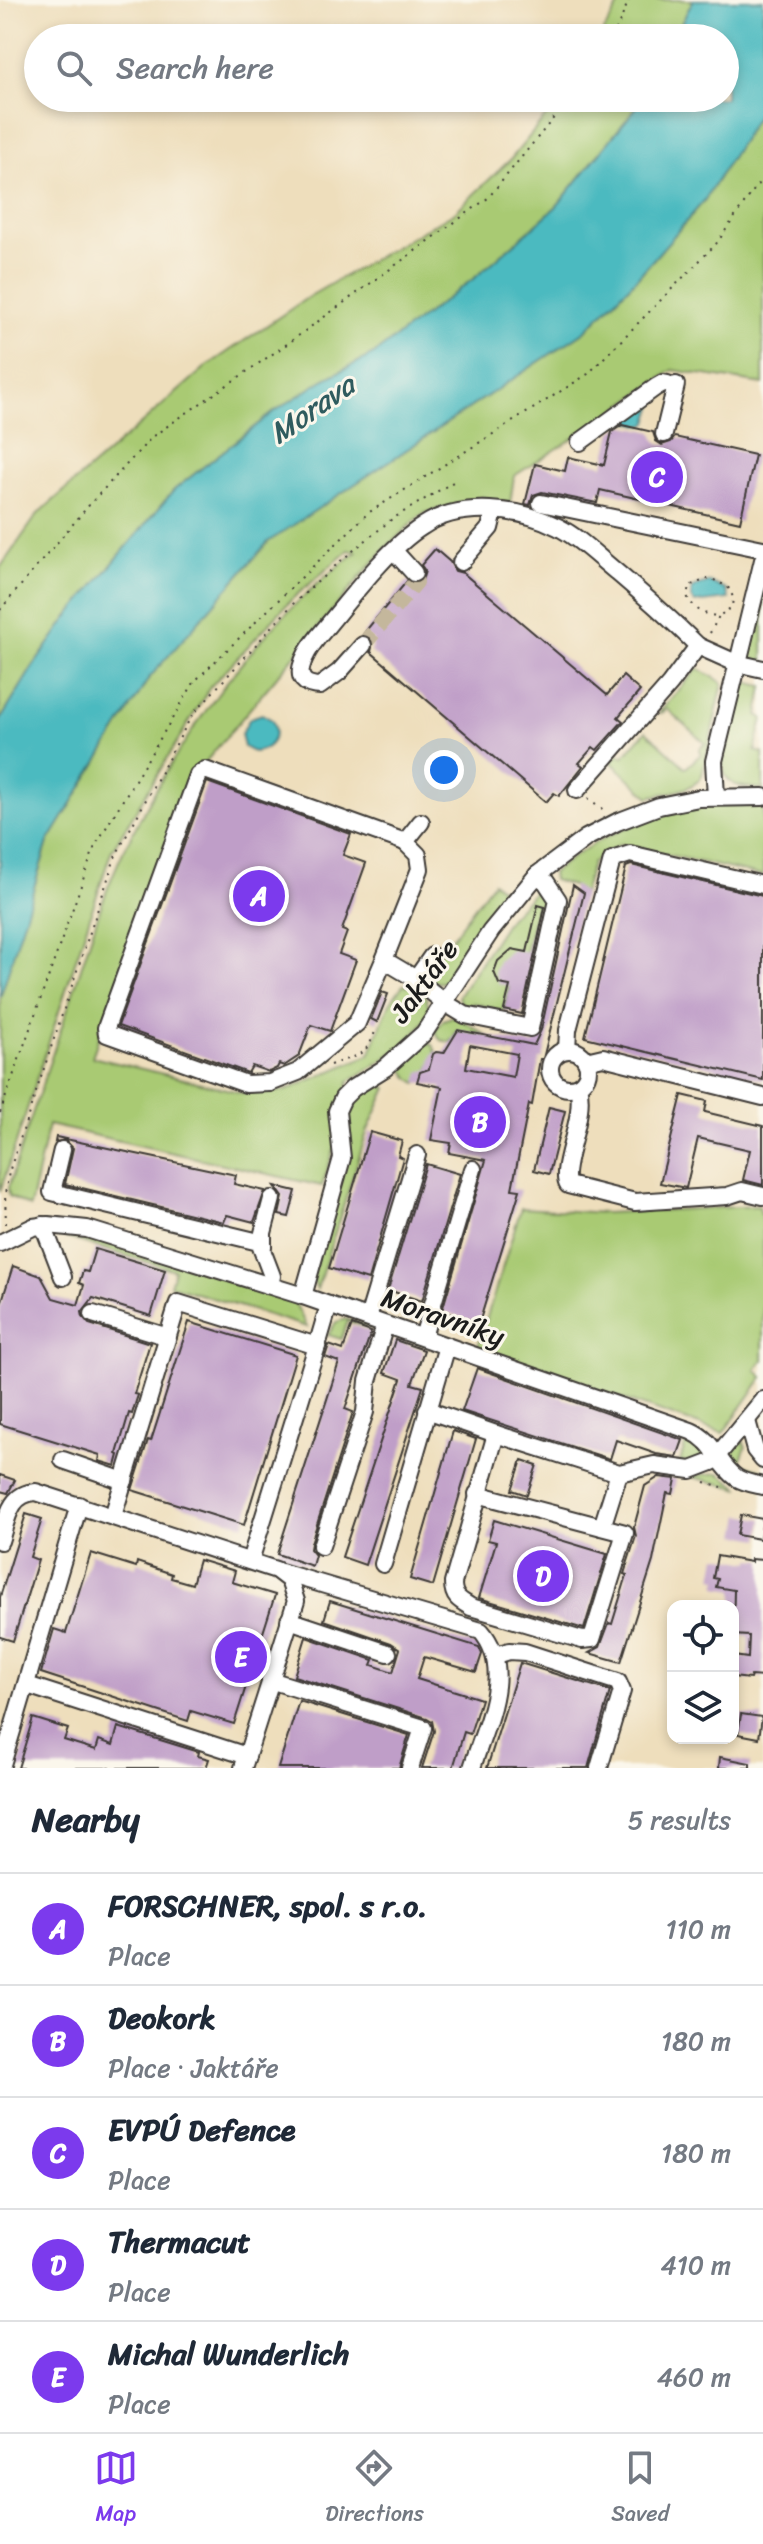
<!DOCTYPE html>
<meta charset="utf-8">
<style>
:root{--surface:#fff;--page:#f2f2f3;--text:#1f2937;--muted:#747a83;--line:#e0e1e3;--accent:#7c3aed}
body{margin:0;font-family:Sriracha,sans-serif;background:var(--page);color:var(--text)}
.controls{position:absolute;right:24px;bottom:24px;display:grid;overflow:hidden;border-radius:16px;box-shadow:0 4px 12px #0003}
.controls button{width:72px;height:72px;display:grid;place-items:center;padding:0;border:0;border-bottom:2px solid var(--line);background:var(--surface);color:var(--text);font:40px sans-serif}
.you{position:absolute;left:444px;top:770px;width:28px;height:28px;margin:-20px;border:6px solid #fff;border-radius:50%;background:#1a73e8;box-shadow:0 0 0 12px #1a73e833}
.badge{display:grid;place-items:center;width:52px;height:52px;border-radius:50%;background:var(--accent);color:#fff;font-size:26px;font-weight:700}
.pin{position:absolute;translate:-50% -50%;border:4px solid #fff;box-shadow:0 2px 8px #0006}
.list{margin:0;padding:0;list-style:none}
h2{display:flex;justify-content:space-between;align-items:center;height:104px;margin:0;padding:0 32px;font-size:34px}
h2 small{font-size:26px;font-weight:400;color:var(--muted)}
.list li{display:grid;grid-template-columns:52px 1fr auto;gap:24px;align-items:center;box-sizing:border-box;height:112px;padding:0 32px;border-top:2px solid var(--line)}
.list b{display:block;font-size:30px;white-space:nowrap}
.list p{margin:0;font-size:26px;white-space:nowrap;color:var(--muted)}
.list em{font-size:26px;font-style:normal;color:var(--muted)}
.icon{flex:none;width:44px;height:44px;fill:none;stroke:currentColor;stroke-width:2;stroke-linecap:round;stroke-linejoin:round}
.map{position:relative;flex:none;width:763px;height:1768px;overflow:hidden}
.search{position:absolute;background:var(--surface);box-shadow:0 4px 12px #0003;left:24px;right:24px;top:24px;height:88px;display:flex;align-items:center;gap:20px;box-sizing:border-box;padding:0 28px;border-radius:44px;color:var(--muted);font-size:30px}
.sheet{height:664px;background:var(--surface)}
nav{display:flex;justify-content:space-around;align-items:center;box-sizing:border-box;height:112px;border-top:2px solid var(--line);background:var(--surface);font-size:22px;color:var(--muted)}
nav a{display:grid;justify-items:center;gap:4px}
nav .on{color:var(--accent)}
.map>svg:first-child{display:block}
.green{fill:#a9ca73;stroke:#627348;stroke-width:2}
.water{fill:#4bbac0;stroke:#346b6e;stroke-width:2}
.building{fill:#bf9ec8;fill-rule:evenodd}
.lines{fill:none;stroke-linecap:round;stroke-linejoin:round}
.minor-tunnel{stroke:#c4b79c;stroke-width:16;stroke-dasharray:16 8;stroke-linecap:butt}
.minor-casing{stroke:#3c3934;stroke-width:20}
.path{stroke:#3c3934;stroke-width:2;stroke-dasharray:2 6;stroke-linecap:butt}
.minor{stroke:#fff;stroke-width:16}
.labels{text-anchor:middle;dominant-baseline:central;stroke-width:6;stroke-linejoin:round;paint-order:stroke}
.street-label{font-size:28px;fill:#1c1c1c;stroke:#fbf7ec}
.water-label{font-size:30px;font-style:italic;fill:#2f5b5e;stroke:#fbf7ec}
</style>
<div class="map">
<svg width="763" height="1768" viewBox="0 0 763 1768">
<rect width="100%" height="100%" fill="#fbf7ec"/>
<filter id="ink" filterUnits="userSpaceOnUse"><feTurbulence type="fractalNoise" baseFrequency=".0125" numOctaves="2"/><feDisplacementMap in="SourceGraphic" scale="16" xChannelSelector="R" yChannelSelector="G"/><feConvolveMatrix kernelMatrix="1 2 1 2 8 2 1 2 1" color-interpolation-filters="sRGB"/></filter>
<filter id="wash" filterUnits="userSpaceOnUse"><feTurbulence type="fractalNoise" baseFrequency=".006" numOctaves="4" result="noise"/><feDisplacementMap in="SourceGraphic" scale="32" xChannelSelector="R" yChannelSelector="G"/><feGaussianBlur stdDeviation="1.8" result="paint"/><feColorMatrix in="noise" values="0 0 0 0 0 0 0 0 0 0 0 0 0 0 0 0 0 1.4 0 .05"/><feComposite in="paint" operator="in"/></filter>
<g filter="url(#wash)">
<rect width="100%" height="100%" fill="#eedebc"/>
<!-- green -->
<g class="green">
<polygon points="622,0 693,0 674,38 600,38"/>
<polygon points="561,98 644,98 557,206 477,276 374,354 323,380 272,413 174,490 68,617 32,668 0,721 0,568 38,514 207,366 310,296 455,212 511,159"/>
<path d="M763,106V384L673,370L588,429L514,476L510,504L482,497L425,513L415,520L385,549L362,575L186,785L92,1057L243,1093L285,1091L369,1055L390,1003L403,985L414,986L426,996L430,1012C412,1044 380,1063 349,1081L336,1143L322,1186L48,1125L30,1207L9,1196L8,1188C30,1119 54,1050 77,981C91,937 104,891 124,850C178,740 257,624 357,552L349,550L292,599L210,687L111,852L0,1192V998L48,842L149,678L269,541L585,331L637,278L704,201Z"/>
<polygon points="763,593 763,662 751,658 748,652"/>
<path d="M698,668L723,683L702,775C694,792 666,792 649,797L611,762L618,754L623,757L646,731L686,768L701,754L699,750L705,743L667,709L661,714L659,713Z"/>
<path d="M742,681L763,686L758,715L763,718L755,751L763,753V789C741,788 724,787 722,762Z"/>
<path d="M730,803L763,804V876L620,844L592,863L583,894L572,886L553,880L552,873C605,829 663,810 730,803Z"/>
<path d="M493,882L509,895L453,978C443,983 437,985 428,978L427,972Z"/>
<polygon points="537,889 545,892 553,908 536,906 517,989 509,987 503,1011 473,1003 469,1009 462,1006 458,997 509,918"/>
<polygon points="454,1016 459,1018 489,1037 457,1031 450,1042 441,1040 435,1031 443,1020"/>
<polygon points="425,1042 433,1045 436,1052 428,1072 417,1083 409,1078 401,1065"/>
<polygon points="376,1084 387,1088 367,1132 317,1289 313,1281 345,1110 361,1091"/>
<polygon points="759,1206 763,1222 763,1360 756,1370 763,1377 723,1433 477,1349 521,1208 606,1213"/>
<polygon points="54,1231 109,1240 293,1299 307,1327 170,1285 174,1270 54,1234"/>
<polygon points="346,1319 372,1327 371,1329 348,1321 341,1339 328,1335 336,1322"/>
<polygon points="688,1436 706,1451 706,1457 700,1462 680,1462"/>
<path d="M743,1441L746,1447L739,1463L763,1470V1476C743,1470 722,1467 737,1443Z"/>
<polygon points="719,1473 741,1489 688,1476"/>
</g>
<!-- water -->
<g class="water">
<polygon points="693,0 763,0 763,106 704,201 637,278 585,331 268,542 149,678 48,842 0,998 0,721 32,668 68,617 174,490 272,413 323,380 374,354 477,276 557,206 644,98 725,98 725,38 674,38"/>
<polygon points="648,403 654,404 648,423 644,426 622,420 638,407"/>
<polygon points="710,582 726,590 729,599 695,603 691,598 692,588"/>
<path d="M262,714L272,720C280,737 270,750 253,752L244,747L241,734L250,718Z"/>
</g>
<g id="blocks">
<!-- building -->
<g class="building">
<polygon points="622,425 653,432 656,441 662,445 671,442 675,437 755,455 740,522 600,490 597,503 542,492 533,495 530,505 525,504 535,464 565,471 568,457 604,465 612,432"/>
<polygon points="435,549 450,562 455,571 463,573 607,695 623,676 640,691 618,717 623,721 597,750 593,747 579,763 583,766 559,796 554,793 546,802 371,652 373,641 363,634 407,581 416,584 422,581 425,571 421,565"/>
<polygon points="207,782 351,834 343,855 366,863 342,930 347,932 339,954 356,960 330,1031 311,1025 299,1056 284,1066 279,1064 277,1068 269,1072 252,1066 248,1073 118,1026"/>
<polygon points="631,865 763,896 763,1080 585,1037 626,867"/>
<path d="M573,885L584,893L543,1059H540L532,1105L529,1104L512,1189L520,1190L479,1323L442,1311L486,1160L449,1153L451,1143L431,1140L442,1087L417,1082L420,1072L429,1069L433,1054L436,1052L444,1053L458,1030L534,1045L541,1030ZM470,1045L517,1054L513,1077L466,1068Z"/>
<polygon points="538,905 545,907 522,1014 504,1010 510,986 499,984 494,972 498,961 512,949 527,952"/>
<polygon points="382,992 388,994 377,1022 371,1019"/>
<polygon points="682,1095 707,1101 705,1112 763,1126 763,1185 743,1180 750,1150 698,1138 686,1188 660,1183"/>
<polygon points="549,1107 565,1111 549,1174 534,1170"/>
<polygon points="370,1132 402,1141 398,1156 403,1158 368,1280 329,1268"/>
<polygon points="56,1137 236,1175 234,1184 265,1191 254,1222 227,1215 224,1222 65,1184 73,1148 65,1140 55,1142"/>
<polygon points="426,1164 460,1174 422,1301 388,1290"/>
<polygon points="275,1186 296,1191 289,1217 279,1215 283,1197"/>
<polygon points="95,1249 165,1270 151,1316 93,1298 82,1312 83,1317 89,1324 150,1343 134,1394 138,1395 136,1401 132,1414 129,1413 117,1454 119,1455 116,1466 99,1461 100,1455 0,1424 0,1307 13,1266 41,1276 53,1298 78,1305 84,1285 79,1283 83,1271 88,1272"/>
<polygon points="189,1322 296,1355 244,1525 132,1490 148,1440 151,1441"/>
<polygon points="352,1325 371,1332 345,1409 353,1412 311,1543 310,1549 315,1555 312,1566 277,1554 339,1362 325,1357 329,1345 343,1350"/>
<polygon points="395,1340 424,1350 412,1384 423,1387 365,1565 342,1557 401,1379 384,1373"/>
<polygon points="477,1368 683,1440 677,1457 656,1454 616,1440 610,1459 462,1411"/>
<polygon points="453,1431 476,1439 433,1586 410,1579"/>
<polygon points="522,1460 537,1465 527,1495 512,1490"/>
<polygon points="0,1475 15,1480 8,1493 0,1491"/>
<polygon points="659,1477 676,1479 673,1494 667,1493 653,1561 621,1662 589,1653 600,1647 609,1623 612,1624 627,1575 624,1574 636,1536 634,1527 645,1486"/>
<polygon points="26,1514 42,1519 30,1557 38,1560 13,1641 0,1637 0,1597"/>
<polygon points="741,1515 763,1519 760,1539 737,1535"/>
<polygon points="494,1520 607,1554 584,1629 479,1598 496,1542 488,1540"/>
<polygon points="91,1553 136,1567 137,1562 172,1574 171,1578 192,1584 199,1560 235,1571 232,1582 275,1595 234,1724 191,1711 188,1721 41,1673 54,1629 66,1633"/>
<polygon points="717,1556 751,1562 751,1559 763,1560 763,1677 751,1676 750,1679 733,1677 733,1656 748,1658 749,1636 733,1635 734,1590 716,1587 718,1579 713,1578"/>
<polygon points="330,1601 479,1647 482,1654 476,1672 424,1657 417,1679 481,1699 470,1734 464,1732 453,1768 422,1768 434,1731 432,1721 427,1718 294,1676 306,1637 374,1660 372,1665 393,1672 400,1649 391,1643 324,1620"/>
<polygon points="520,1663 610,1691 588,1768 487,1768"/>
<polygon points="299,1701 409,1735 399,1768 278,1768"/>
<polygon points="741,1714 762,1717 759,1738 738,1734"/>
<polygon points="33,1718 68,1729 64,1740 96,1750 99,1740 113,1745 118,1727 199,1752 198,1756 209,1759 206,1768 18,1768"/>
<polygon points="720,1757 750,1763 750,1768 719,1768"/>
</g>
</g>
</g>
<g filter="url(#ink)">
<use href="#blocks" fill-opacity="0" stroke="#3c3934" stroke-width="2"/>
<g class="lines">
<!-- minor-tunnel -->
<polyline class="minor-tunnel" points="363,645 416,582 414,573"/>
<!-- minor casing -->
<g class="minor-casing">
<g id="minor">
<polyline points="664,434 676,385"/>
<polyline points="580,442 656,387 663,383 668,384"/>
<polyline points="541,503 763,549"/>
<polyline points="394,551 414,573"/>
<polyline points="461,562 490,528 494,512"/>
<path d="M363,645L339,672L320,686C285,685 306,652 318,637C347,603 386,549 423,526C460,501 520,508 558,527C576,536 592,551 607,564C638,590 669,617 698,646L670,684L577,790"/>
<polyline points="698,646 736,663 763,669"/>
<polyline points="716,797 714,761 763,560"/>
<polyline points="405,842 205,770 198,775 106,1028 107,1034 246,1084 270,1083 298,1072 357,1023 384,960 416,979 445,1003 465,1015 530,1028 558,900 546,882 537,875"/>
<polyline points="384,960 420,869 418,855 405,842 421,822"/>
<polyline points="416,979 432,956"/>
<polyline points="567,1050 568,1030 612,860 630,854 763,885"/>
<circle cx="569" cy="1069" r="19"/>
<polyline points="586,1061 603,1057 763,1097"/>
<path d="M578,1086C587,1117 558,1169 568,1185L635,1202L727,1196L742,1191L763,1196"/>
<polyline points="62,1150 52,1192 259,1242 272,1276 270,1285"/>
<polyline points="43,1225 63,1277"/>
<path d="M0,1243L33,1227L48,1225L87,1229L303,1296L691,1431C716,1442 717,1464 737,1478C745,1483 754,1484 763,1486"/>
<polyline points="263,1247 263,1233 272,1199"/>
<polyline points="303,1296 342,1158 337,1111 343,1098 353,1088 385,1068 424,1033 491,931 537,875 586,838 617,822 659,806 699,798 763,797"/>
<polyline points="93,1314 168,1337"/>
<polyline points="368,1318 417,1155"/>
<polyline points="423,1337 473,1169"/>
<polyline points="317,1346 329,1305"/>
<polyline points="427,1410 496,1434"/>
<polyline points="747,1421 755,1450 763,1460"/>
<polyline points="63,1460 124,1481"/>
<path d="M619,1473L602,1527L625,1533L592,1639L582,1640L471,1607C459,1600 453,1597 453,1583L496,1434L619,1473L654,1465L691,1470L712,1462L763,1400"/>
<polyline points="477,1494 602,1527"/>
<polyline points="113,1516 178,1303 317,1346 250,1561"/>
<path d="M0,1541C7,1520 9,1493 36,1492L276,1570L289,1580L296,1601L243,1768"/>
<polyline points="321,1546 365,1412 368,1381 385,1325"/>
<polyline points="383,1564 447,1346"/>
<path d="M281,1572L481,1631C515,1670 485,1725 472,1768"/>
<polyline points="289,1620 388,1653"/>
<polyline points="496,1655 509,1651 525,1652 618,1682 622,1691 599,1768"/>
<polyline points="270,1680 423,1728 410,1768"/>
<polyline points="27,1685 247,1756"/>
<polyline points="1,1768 79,1505"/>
</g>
</g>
<!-- path -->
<g class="path">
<polyline points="613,38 629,0"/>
<polyline points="0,610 90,504 153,436 287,344 488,198 570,98"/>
<path d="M710,633L719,616C704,615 694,610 687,596L689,586L710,578L728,587L733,597L732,607L719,616"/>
<polyline points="588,798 605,811"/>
<path d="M330,1065C356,1055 368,1057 376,1028"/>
<polyline points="0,1113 95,846 195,681 368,513 588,374 716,244 763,177"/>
<polyline points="6,1224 5,1194 9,1172 116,855 192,715 293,604 343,559 392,519 458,479"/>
<polyline points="705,1482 722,1487"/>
</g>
<!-- minor -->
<use href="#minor" class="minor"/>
</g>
</g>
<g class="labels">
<!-- street labels -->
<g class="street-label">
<text transform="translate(424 981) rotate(-54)">Jaktáře</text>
<text transform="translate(443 1317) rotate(19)">Moravníky</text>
</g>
<!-- water labels -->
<g class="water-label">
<text transform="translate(312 409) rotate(-35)">Morava</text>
</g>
</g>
</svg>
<div class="controls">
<button><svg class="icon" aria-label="locate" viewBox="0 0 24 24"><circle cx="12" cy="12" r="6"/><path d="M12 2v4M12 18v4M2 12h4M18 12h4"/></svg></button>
<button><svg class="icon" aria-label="layers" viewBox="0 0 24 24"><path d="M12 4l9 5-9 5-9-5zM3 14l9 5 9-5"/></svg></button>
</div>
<div class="you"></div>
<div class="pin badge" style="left:259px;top:896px">A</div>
<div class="pin badge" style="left:480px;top:1122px">B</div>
<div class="pin badge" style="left:657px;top:477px">C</div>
<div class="pin badge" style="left:543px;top:1576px">D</div>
<div class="pin badge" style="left:241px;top:1657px">E</div>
<div class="search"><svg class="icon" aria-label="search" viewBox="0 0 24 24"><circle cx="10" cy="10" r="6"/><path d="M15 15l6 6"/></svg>Search here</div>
</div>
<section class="sheet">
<h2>Nearby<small>5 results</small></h2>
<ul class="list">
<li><span class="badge">A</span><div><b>FORSCHNER, spol. s r.o.</b><p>Place</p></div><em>110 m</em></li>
<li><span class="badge">B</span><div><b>Deokork</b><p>Place · Jaktáře</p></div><em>180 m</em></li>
<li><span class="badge">C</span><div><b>EVPÚ Defence</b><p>Place</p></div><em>180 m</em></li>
<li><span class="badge">D</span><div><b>Thermacut</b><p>Place</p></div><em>410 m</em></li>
<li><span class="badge">E</span><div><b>Michal Wunderlich</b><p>Place</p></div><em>460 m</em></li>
</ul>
</section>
<nav>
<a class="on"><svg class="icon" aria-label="map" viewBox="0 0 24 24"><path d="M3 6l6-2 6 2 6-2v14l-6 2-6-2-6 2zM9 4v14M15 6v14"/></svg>Map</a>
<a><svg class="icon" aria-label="directions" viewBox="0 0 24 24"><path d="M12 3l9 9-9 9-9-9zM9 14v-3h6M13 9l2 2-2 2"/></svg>Directions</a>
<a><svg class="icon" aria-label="saved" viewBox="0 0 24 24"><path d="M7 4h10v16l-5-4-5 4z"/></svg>Saved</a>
</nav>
